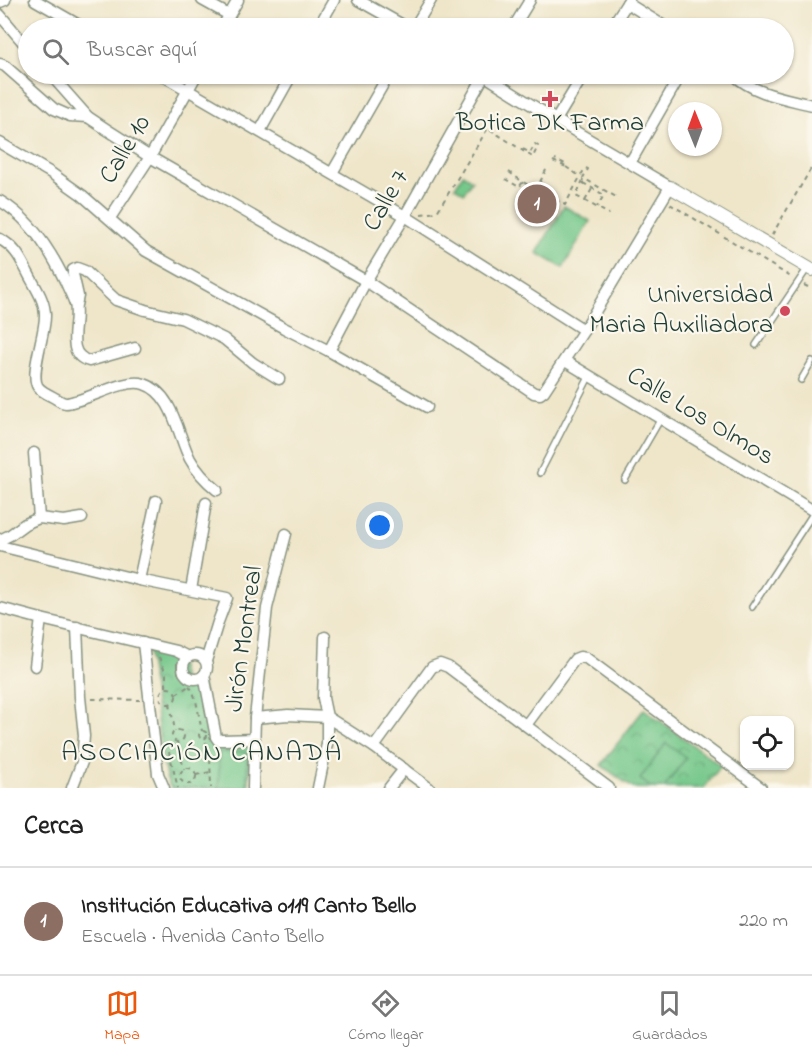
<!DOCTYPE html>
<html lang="es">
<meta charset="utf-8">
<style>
:root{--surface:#fff;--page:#f6f6f6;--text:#222;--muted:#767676;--line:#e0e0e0;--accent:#ea580c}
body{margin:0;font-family:"Indie Flower",sans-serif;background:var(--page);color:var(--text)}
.controls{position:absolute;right:18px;bottom:18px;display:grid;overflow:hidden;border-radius:12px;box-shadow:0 2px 4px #0004}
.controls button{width:54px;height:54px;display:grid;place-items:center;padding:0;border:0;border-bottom:2px solid var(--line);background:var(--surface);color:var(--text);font:30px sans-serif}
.compass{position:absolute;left:668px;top:102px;width:54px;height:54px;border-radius:50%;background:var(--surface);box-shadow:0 2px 4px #0004;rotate:359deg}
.you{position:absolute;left:380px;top:526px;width:21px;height:21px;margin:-15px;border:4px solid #fff;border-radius:50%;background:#1a73e8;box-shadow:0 0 0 9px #1a73e833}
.badge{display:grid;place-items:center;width:39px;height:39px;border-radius:50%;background:var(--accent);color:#fff;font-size:20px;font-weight:700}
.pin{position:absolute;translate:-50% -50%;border:3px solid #fff;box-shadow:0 2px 6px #0006}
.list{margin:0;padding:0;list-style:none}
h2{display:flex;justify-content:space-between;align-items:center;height:78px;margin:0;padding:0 24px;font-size:26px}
h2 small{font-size:20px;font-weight:400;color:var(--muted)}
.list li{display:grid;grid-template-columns:39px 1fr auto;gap:18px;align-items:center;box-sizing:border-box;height:108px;padding:0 24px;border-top:2px solid var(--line)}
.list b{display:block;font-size:22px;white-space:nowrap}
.list p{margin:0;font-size:20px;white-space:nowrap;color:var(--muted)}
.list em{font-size:20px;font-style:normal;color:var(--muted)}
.icon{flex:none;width:33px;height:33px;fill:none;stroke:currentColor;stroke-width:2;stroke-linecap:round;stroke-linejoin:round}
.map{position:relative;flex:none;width:812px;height:788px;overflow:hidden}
.search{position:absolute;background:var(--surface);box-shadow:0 2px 4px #0004;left:18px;right:18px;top:18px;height:66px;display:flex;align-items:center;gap:15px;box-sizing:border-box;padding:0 21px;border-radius:33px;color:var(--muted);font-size:22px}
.sheet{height:186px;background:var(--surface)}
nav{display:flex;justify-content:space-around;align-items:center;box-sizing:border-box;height:84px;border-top:2px solid var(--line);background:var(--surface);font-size:16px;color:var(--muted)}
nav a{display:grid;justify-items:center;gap:3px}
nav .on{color:var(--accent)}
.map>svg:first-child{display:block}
.park{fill:url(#park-crowns);stroke:#4a825f;stroke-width:1.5}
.garden{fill:#74c78a;stroke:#4a825f;stroke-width:1.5}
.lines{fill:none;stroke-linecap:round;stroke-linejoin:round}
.service-casing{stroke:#87927f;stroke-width:8}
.minor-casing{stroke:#87927f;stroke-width:13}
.tertiary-casing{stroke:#87927f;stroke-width:14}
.path{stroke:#87927f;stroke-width:2;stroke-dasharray:4.5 4.5;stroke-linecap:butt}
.service{stroke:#fff;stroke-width:5}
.minor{stroke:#fff;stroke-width:10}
.tertiary{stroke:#fff;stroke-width:12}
.poi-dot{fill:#d1495b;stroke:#fbf7ec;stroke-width:2}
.labels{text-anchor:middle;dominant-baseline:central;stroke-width:4.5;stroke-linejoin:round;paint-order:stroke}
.poi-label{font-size:26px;fill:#1f3d34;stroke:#fbf7ec}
.street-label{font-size:26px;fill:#1f3d34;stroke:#fbf7ec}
.neighbourhood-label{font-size:27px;letter-spacing:1.5px;fill:#1f3d34;stroke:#fbf7ec}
</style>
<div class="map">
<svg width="812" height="788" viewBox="0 0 812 788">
<defs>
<pattern id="park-crowns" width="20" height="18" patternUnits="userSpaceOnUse" patternTransform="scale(1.5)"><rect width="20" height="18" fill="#74c78a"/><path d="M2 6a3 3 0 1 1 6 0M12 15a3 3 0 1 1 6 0" fill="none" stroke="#5fa372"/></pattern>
</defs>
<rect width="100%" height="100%" fill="#fbf7ec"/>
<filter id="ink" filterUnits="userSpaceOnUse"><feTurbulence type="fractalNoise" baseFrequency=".0167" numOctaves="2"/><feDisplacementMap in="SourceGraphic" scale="12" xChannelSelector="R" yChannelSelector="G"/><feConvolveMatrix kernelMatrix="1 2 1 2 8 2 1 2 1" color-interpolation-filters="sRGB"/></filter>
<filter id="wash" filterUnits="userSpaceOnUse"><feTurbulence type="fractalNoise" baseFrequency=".008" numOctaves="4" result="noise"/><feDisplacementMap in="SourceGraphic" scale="24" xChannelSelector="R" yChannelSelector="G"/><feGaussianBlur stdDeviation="1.35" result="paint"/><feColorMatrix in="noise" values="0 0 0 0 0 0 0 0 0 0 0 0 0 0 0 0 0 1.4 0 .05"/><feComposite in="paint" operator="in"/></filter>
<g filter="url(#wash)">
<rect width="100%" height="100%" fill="#efe6ca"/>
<!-- park -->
<g class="park">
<polygon points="148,650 178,659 183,680 188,683 202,684 214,740 251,743 249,788 171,788 166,777 161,750"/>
<polygon points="644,709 721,766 704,788 633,788 601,765"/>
</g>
<!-- garden -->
<g class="garden">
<polygon points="463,174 472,180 464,193 455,187"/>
<polygon points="564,206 590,221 563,268 537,253"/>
<polygon points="666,743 686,758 664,788 652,788 640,779"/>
<rect x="219" y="752" width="28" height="36"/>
</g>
</g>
<g filter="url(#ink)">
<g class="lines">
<!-- service casing -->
<g class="service-casing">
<g id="service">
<polyline points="756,345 807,269"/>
<polyline points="801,380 812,361"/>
<polyline points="540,473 589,377"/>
<polyline points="625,480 660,420"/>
<polyline points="752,607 812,515"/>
</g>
</g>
<!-- minor casing -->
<g class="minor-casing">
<g id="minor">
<polyline points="35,0 84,28"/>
<polyline points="202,0 229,15"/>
<polyline points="358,0 408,28"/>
<polyline points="0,2 5,0"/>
<polyline points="627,3 667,28"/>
<polyline points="0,15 28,48"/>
<polyline points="222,28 238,0"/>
<polyline points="318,28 334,0"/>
<polyline points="414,28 431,0"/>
<polyline points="513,28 530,0"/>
<polyline points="611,28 629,0"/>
<polyline points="0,64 5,66 54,109 70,116 88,117"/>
<polyline points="50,74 88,117 106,129 150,157 366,281 534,393 540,394 544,391 584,330 670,187 556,120 482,74"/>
<polyline points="160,74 405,216 584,330"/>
<path d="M733,74C754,94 784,98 812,105"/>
<polyline points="556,120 584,74"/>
<polyline points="260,131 292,74"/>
<polyline points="0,143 51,173 82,195 146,251 284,328 329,351 427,407"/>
<polyline points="630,163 681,74"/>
<polyline points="332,173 389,74"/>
<path d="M0,201C31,219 51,251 66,283C69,290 73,297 75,304C80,322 63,354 89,361L135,348"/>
<polyline points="110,218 150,157 197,74"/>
<path d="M0,239C16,248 20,258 28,273C35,287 45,300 45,315C46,332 29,374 38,387C41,391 49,395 53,397C57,399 62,403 66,403C69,403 72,402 75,401C94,397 126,378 144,384C173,393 178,436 190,459C197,472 206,481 217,490"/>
<polyline points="76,305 78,296 73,274 73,270 77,268 85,271 116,300 145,310 183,319 224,339 253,363 279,379"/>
<polyline points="329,351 366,281 405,216 485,74"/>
<polyline points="565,361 812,510"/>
<polyline points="34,453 39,518"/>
<polyline points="0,540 10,535 25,524 39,518 64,521 82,518"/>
<polyline points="0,546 139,580 227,598 218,622 206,661"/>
<polyline points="139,580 156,501"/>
<polyline points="191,590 206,503"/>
<polyline points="0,608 41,619 176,651 188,657"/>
<polyline points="143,643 158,774 164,788"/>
<circle cx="195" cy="667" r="12"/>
<polyline points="35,666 41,619"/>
<polyline points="204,675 216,737 218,740 223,740 255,739"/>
<polyline points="255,718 288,715 327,717 374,747 429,788"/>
<polyline points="526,725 575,659 580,657 586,658 761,788"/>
<polyline points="374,747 432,667 440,664 448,667 609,788"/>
<polyline points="72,788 82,762 84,736 80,697 77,627"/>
<polyline points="253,788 255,718 267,608 286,534"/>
<polyline points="318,788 327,744 327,717 323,698 325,637"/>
<polyline points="389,788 404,769"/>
</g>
</g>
<!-- tertiary casing -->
<g class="tertiary-casing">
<polyline id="tertiary" points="670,187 812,270"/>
</g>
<!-- path -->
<g class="path">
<polyline points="523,149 530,153 535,144 538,146 533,157"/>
<polyline points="553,161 566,167 565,164 555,159"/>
<polyline points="566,167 581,177"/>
<polyline points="509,172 523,182 565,205 585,168 588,169 583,178 618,198"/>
<polyline points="505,179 519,187 523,182"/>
<polyline points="583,180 576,196 609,214"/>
<polyline points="583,183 604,195 597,207"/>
<polyline points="536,190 548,166"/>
<polyline points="585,201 592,189"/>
<polyline points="670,204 791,277"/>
<polyline points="546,208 553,195"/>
<polyline points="421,214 437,212 488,128 534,158"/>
<polyline points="772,235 812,167"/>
<polyline points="804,285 812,289"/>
<polyline points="159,657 166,674 166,688"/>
<path d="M177,663C176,680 187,679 193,692C198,704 199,719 202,731"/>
<circle cx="168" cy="696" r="8"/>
<polyline points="176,694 189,686"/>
<polyline points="92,699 140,700"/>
<polyline points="170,704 175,731"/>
<circle cx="178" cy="736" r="6"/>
<circle cx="203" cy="735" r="4"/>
<polyline points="177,742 184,769"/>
<polyline points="206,742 210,756 211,788"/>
<polyline points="169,752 178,788"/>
<circle cx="188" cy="776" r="8"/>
<polyline points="196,775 210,772"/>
</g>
<!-- service -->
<use href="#service" class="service"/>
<!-- minor -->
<use href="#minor" class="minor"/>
<!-- tertiary -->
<use href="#tertiary" class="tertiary"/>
</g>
</g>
<!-- markers -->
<g class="poi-dot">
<path d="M547 90h6v6h6v6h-6v6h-6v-6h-6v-6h6z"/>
<circle cx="785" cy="311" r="6"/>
</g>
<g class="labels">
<!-- poi labels -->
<g class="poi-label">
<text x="550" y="124">Botica DK Farma</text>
<text x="773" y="296" text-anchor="end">Universidad<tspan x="773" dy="30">Maria Auxiliadora</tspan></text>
</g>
<!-- street labels -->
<g class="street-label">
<text transform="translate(126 150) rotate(-59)">Calle 10</text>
<text transform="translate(387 201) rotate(-60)">Calle 7</text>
<text transform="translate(700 417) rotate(31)">Calle Los Olmos</text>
<text transform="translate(245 639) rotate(-82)">Jirón Montreal</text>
</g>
<!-- neighbourhood labels -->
<g class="neighbourhood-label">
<text x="202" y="753">ASOCIACIÓN CANADÁ</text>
</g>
</g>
</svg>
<div class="controls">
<button><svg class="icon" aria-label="locate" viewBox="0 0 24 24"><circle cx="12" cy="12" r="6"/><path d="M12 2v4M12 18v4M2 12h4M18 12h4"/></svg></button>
</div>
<svg class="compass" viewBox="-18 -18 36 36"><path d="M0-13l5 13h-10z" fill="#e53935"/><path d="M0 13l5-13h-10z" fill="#767676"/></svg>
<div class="you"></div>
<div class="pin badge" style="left:537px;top:204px;background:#8d6e63">1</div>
<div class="search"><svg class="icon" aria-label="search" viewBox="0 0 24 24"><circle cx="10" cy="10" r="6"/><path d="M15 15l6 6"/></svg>Buscar aquí</div>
</div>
<section class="sheet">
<h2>Cerca<small></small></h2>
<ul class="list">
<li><span class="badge" style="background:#8d6e63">1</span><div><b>Institución Educativa 0119 Canto Bello</b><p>Escuela · Avenida Canto Bello</p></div><em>220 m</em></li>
</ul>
</section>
<nav>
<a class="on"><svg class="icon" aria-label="map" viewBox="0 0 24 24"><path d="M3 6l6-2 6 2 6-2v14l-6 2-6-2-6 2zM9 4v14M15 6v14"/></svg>Mapa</a>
<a><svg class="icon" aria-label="directions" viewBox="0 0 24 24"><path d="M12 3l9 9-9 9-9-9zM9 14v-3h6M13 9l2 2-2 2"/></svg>Cómo llegar</a>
<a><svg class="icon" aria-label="saved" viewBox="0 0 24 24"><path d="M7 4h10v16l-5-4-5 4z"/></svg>Guardados</a>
</nav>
